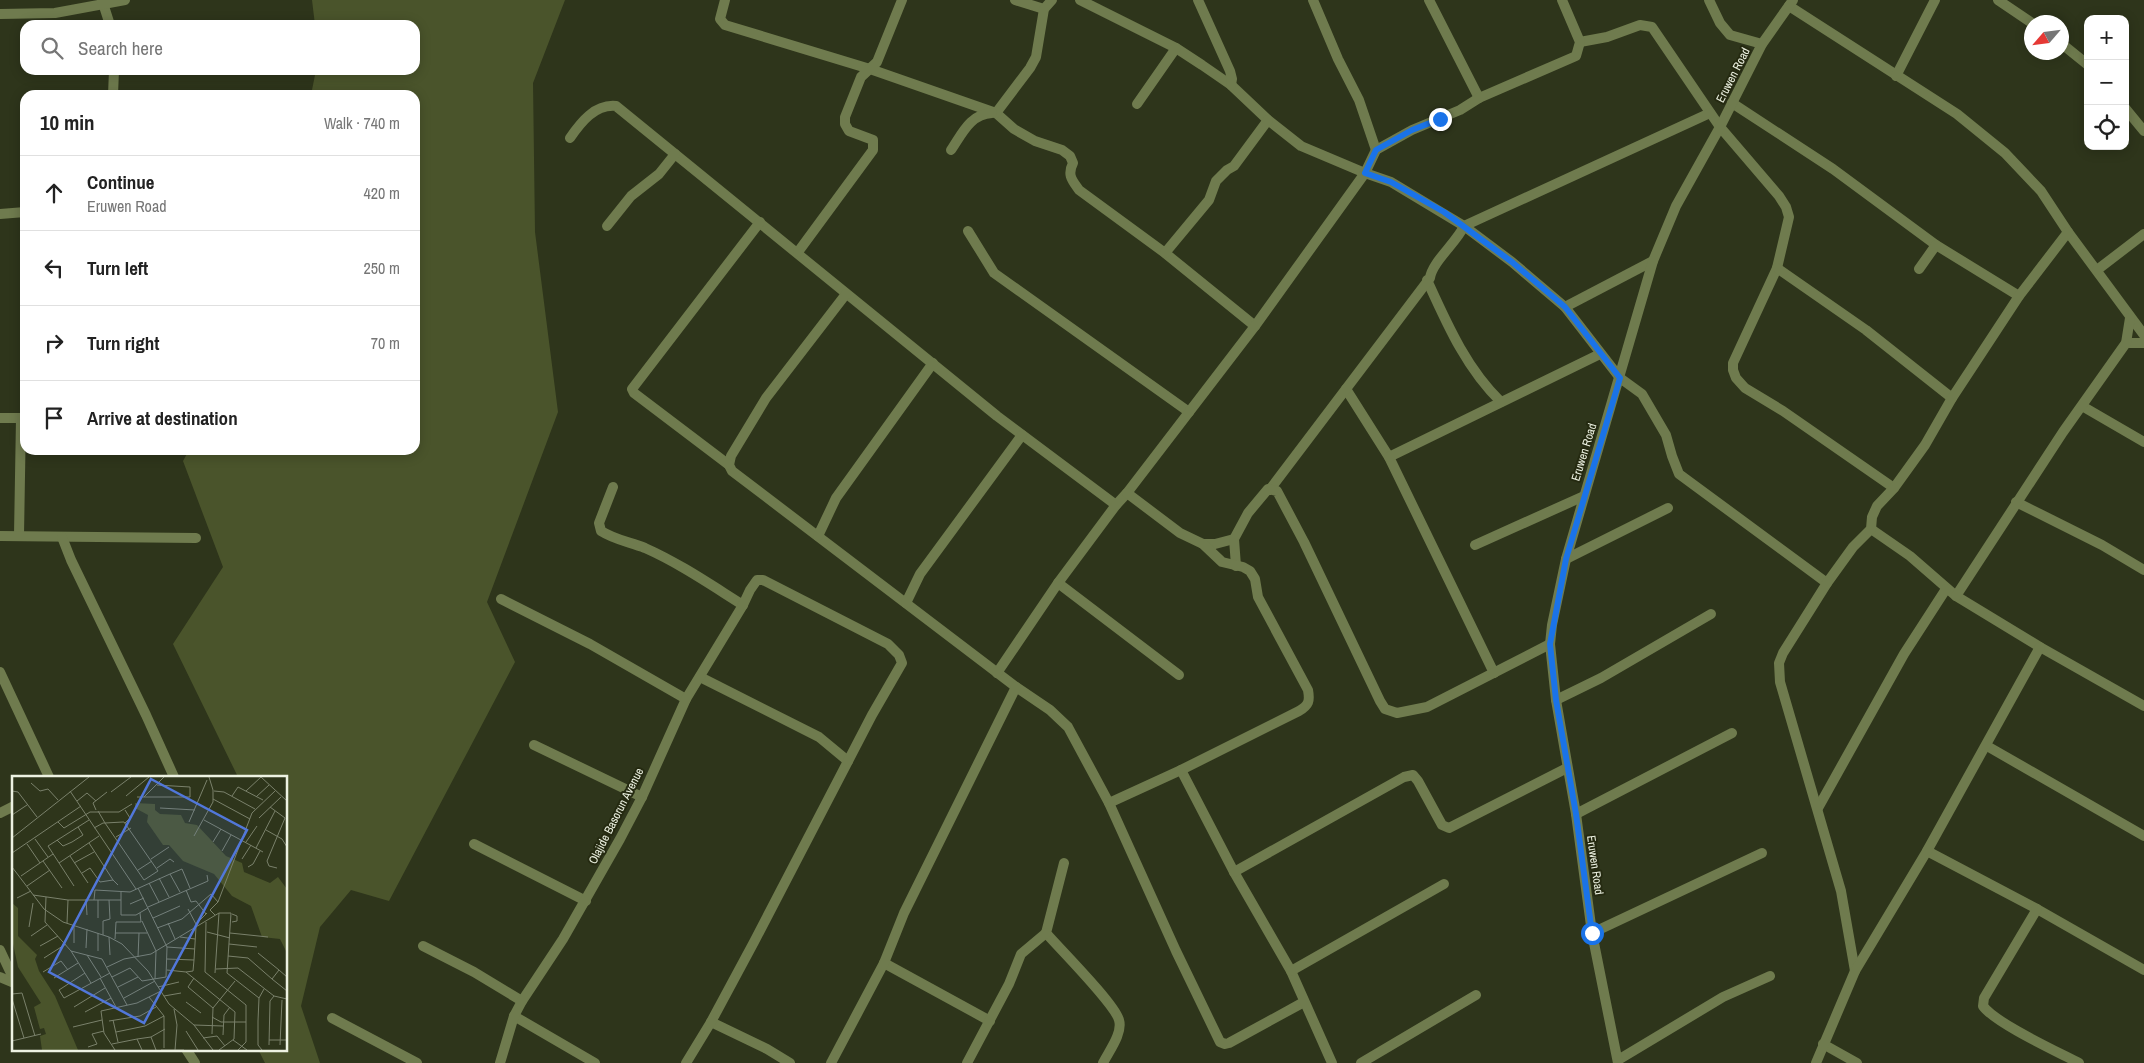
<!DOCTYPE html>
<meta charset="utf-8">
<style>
:root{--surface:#fff;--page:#f2f2f2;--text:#222;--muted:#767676;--line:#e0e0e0}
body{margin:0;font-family:"Archivo Narrow",sans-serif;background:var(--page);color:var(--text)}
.controls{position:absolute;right:15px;top:15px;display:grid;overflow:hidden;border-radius:10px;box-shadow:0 2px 12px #0003}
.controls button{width:45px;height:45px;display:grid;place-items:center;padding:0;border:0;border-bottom:1px solid var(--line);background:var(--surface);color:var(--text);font:25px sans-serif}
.compass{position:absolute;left:2024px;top:15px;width:45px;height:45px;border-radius:50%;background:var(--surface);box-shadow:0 2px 12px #0003;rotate:242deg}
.stop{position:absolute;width:15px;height:15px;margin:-11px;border:4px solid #1a73e8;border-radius:50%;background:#fff}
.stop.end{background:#1a73e8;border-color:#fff;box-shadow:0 1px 5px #0008}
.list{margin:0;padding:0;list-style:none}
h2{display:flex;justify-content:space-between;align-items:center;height:65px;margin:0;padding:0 20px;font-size:21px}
h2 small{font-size:16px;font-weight:400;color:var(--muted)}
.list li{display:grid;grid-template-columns:32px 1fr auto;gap:15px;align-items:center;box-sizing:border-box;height:75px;padding:0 20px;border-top:1px solid var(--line)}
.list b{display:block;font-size:19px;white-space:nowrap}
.list p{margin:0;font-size:16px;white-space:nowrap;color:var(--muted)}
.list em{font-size:16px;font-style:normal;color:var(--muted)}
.icon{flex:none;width:28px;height:28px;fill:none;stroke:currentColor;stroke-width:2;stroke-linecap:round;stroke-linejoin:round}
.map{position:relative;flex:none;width:2144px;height:1063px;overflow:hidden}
.search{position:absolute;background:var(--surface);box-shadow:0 2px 12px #0003;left:20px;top:20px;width:400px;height:55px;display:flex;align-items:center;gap:12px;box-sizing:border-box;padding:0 18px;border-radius:15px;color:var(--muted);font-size:19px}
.panel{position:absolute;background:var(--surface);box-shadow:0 2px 12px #0003;left:20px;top:90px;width:400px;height:365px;border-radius:15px}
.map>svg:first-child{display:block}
.green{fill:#4a542b}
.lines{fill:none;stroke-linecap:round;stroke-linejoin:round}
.minor{stroke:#6f7b4e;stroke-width:10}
.tertiary{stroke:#6f7b4e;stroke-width:10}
.route{stroke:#1a73e8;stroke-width:6}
.labels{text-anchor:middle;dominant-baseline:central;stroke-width:4;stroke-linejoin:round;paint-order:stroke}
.street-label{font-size:12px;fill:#edf2e2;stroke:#252a11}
.inset-road{fill:none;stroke:#7a816b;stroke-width:1}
.view{fill:#5177da;fill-opacity:0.15;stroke:#5177da;stroke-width:2.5}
.inset-edge{fill:none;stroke:#edf2e2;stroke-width:2.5}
</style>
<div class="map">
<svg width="2144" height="1063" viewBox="0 0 2144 1063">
<rect width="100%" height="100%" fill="#2e351b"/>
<!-- green -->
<polygon class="green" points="312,0 565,0 533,83 535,232 558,412 487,602 515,662 389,901 351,890 320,927 301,1006 320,1063 265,1063 258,1049 286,1049 286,777 238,777 173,644 223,567 183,461 189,450 415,450 415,95 311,95 316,70 415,70 415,25 315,25"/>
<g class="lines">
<!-- minor -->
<g class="minor">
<polyline points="102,0 110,25"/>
<path d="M725,0L720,19L725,25L870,69L996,113L1014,129L1035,141L1062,150L1070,156L1073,163C1067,175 1072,180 1079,190L1165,253L1255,326"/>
<polyline points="1015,0 1044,9"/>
<polyline points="1080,0 1176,48 1202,65 1231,85 1268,120 1301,146 1365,173 1391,182 1464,226 1512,262 1565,307 1620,378 1642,394 1666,435 1672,456 1679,474 1827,583"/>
<polyline points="1198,0 1230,71 1232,79 1231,85"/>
<polyline points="1313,0 1338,59 1359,100 1376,150"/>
<polyline points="1429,0 1479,98"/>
<polyline points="1709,0 1720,23 1730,35 1762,44"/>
<polyline points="1998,0 2032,23"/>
<polyline points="1789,6 1957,114 2005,153 2041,191 2068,232 2144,335"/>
<polyline points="0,14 55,13 125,0"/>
<polyline points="1580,42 1607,37 1640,25 1652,27 1720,127 1779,196 1786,207 1789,217 1777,268 1733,363 1733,370 1736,378 1745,388 1783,411 1894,488"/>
<polyline points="2062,44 2088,65"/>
<polyline points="1896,76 1935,0"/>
<polyline points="113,95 114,70"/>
<polyline points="1732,103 1833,169 1936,245 2019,296"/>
<polyline points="1137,104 1176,48"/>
<polyline points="2125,108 2144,131"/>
<polyline points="996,113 1030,68 1036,57 1044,9 1052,0"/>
<path d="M570,138C581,122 595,104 616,106L997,416L1116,505"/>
<path d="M951,150C962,134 970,114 992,113"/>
<polyline points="0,214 25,212"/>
<polyline points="607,226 631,196 659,174 675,154"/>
<polyline points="968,231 994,273 1189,412"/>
<polyline points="798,252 873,150 873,140 849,131 845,124 845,117 861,77 877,62 902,0"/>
<polyline points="1165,253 1209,200 1216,181 1227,170 1234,166 1268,120"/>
<polyline points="1777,268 1866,330 1952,398"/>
<polyline points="1919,269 1936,245"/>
<polyline points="2097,270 2144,234"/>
<path d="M1427,280C1447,324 1466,368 1501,402"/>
<polyline points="846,294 766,398 731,456 729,465 732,471 1016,687 1050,710 1068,727 1109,803 1176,951 1220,1042 1225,1044 1229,1043 1304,1002"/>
<polyline points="1565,307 1653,261"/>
<polyline points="2126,343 2144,343"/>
<polyline points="1346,389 1389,457 1494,673"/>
<polyline points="2082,406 2144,442"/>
<polyline points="0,418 25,418"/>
<polyline points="1389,457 1600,354"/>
<polyline points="729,465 634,393 632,389 760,222"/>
<path d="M613,487L599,523L601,531C615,540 630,542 645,548C679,563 711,585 743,605"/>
<path d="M1271,488L1430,278C1432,262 1457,242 1464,226L1710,113"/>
<polyline points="2016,502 2102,545 2144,570"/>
<polyline points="1871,529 1910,556 1956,596 2040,647 2144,706"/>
<polyline points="19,535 21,418"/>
<polyline points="0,536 196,538"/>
<polyline points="818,536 836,498 933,363"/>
<polyline points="62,537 71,560 146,715 174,777"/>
<polyline points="1203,544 1215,544 1234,539"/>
<polyline points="1475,545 1584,496"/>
<polyline points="1566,559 1668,508"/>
<polyline points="1236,566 1234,539 1248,513 1268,489 1277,491 1304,542 1380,701 1385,709 1397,713 1427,707 1550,644"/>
<polyline points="1058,583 1179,675"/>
<polyline points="1956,596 2063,432 2126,343 2130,318"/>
<polyline points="501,599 590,644 686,699"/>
<polyline points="906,603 920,574 1022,435"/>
<polyline points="0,672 49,777"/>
<polyline points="997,673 1058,583 1116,505 1127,493 1255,326 1365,173 1376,150 1412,130 1460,110 1479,98 1576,56 1580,42 1562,0"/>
<polyline points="700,677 819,737 848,761"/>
<polyline points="1556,700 1601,678 1711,614"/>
<polyline points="534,745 642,797"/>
<polyline points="1987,746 2144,836"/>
<polyline points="1181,770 1234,872 1291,971 1332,1063"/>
<path d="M1109,803L1181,770L1299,711C1309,705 1310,701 1308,690L1258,597L1255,579L1250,571L1243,567L1222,562L1203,544L1180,533L1127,493"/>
<polyline points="1818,808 1904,654 1946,589"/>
<polyline points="0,813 14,806"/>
<polyline points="1576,814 1732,733"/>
<polyline points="474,844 586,901"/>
<polyline points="1927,851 2037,909 2144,970"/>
<path d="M1064,863L1046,933C1059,948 1115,1004 1119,1020C1123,1033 1109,1051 1103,1063"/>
<polyline points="1234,872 1404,777 1413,775 1418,781 1442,825 1449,828 1567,768"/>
<path d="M2037,909L1984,998L1983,1006C1995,1023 2058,1052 2079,1063"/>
<polyline points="1592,933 1762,853"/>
<polyline points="423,946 474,972 522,1001"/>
<polyline points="0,950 14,980"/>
<polyline points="884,963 990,1021"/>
<polyline points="1291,971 1444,884"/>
<polyline points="1855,971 1841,891 1780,682 1779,663 1783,653 1827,583 1853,547 1871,529 1872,517 1877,506 1894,488 1925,445 1952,398 2019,296 2068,232"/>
<polyline points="0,977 14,983"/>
<polyline points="514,1016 595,1063"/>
<polyline points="332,1018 417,1063"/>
<polyline points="711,1022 767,1049 790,1063"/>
<polyline points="1823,1044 1857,1063"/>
<polyline points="186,1049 195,1063"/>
<polyline points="1618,1060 1723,997 1770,976"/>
<polyline points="500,1063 514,1016 522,1001 563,939 620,839 642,797 686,699 743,605 750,590 757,580 763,580 888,644 899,655 902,663 872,715 754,942 711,1022 686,1063"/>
<polyline points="831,1063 884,963 904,913 1016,687"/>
<polyline points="967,1063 1009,984 1021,954 1046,933"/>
<polyline points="1361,1063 1476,995"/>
<polyline points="1816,1063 1855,971 1927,851 2040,647"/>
</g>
<!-- tertiary -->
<polyline class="tertiary" points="1618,1063 1592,933 1576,814 1556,700 1550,644 1552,625 1566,559 1653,261 1676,206 1720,127 1762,44 1793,0"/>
</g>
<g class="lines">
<!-- route -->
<polyline class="route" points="1440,119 1412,130 1376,150 1365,173 1391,182 1444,212 1512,262 1565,307 1620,378 1566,559 1550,644 1556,700 1576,814 1592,933"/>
</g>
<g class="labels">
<!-- street labels -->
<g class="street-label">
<text transform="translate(1733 75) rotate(-63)">Eruwen Road</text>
<text transform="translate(1584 452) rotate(-73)">Eruwen Road</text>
<text transform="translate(616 816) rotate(-63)">Olajide Basorun Avenue</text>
<text transform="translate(1595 865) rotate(82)">Eruwen Road</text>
</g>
</g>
<!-- overview -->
<g transform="translate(12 776)">
<rect width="275" height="275" fill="#2e351b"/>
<path d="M123,27L143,28V34L148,38L169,39L173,47L185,49L214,80L230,87L232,96L258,107L266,101L275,113V177L268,163L250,161L239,130L220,120L202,98L171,85L157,69H151L135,46L136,39L123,32ZM0,127L6,132V160L25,179L23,183L27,195L43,220L66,274H30L28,260L34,258L32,252L28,253L22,231L29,227L6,191L0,163Z" fill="#4a542b"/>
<path class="inset-road" d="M249,1L275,25M19,7L28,15L36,13L46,24M0,15L6,16L25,41M58,15L124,113M202,15L212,16L243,33M234,15L249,1M99,16L119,1M114,20L137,1M220,20L226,11L251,24M125,21H178V11L145,9M132,21L152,1M244,21L257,9M201,23L238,43M65,25L75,17L84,25M258,31L273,42L255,85L257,90L265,92M148,32L183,34M84,34L81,27L95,16M197,34L234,54M0,39L15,29M247,42L269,21M192,44L251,76M46,46L52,52L78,36H107L120,28M177,46L195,4M113,47L118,42L113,34M82,52L91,47H93L111,46H112L146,95L132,104L93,47L86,35M254,54L270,63L275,71M182,60L201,26V14L197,1M104,61L119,52M0,62L77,1M23,63L36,81M45,64L51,70L60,66L71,59L66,51M201,66L209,53M234,66L245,50M77,67L101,104M15,68L28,87M244,72L263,35M210,75L219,59M0,77L69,30M58,80L76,107M139,83L157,71M230,83L239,69M31,85L50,112M47,87L87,60M62,87L82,76M0,91L32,133L51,146L97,161L110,168L136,195L157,228L182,249L201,274M236,91L241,88L248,75M145,92L158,83L162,86M126,94L140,85M70,97L78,92L88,106L101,104L106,109M158,98L170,93L178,112M9,100L41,78M147,102L157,121M137,107L147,126M15,110L38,94M62,110L36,70L77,44M174,114L179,126L184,125L194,138M109,116V139H124L136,132M21,119L56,124H109M34,121L33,146L59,175L79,207M5,122L19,115M74,123L75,139M82,124L83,114L118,116L158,98L168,116M86,124V142M206,126L240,37L263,15M118,128L132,122M136,131L196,105L195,99M176,133L185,150M141,142L168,130M130,145L144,175L143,203M194,146L193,196L234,229V266L226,274M220,146L225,145V140L220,138M55,147L56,124M156,147L163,163M184,148L195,137M62,149V167M17,151L21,127M145,152L170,143L199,118L206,126L198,134L203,139M195,156L218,162M103,157H135M218,157L256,161M91,159V145L98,143L97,124M19,160L35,149M97,161L98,179M168,161L183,163M103,163L104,146H129L128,137M217,168L245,171M28,170L46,160M155,171L183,173M74,172L75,153M59,175L90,183L115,229M86,175V157M246,177L267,194M75,179L89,201M216,180L236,182L260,203L267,194L275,201M126,181L127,157M32,182L54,168M155,183L182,184L184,151M95,191L112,183L139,178L207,137H219L215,197L247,222M204,193L226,192L262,220L275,223M155,194L174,196L223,236L222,263L207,274M31,196L49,185L56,194M174,196L181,195L182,184M73,197L47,214L52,222L98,197M203,197L207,137M100,201L118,192L130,205L154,201L155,171L126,112M42,202L66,187M88,202L104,231M182,202L176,211L201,232M260,203L275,215M106,211L126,201M146,211L167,206M0,218L10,217L23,260M152,220L169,217M137,221L152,240V272M112,222L143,205M0,223L12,262M174,226L189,237M62,231L93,212M162,233L165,249L163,274M73,236L99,222M200,241L209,246H234M101,244L106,266M97,245L128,240L144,231M182,249L211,250M61,251L90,244M174,255L186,274M104,256L133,250L152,240M200,258L201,232L223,205M211,259L212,239L218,231M139,261L153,253M191,262L205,260L213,270M221,264L235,274M257,264H275M0,265L29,258M100,268L125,263M257,269L258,225L262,220M268,269L270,224M76,271L85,268L80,258L92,255M103,274L92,257L89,235L125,227L149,215M130,274L125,263L139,261L144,274M149,274H172M250,274L246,269V245L247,222L252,213"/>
<path class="view" d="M139,3L235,54L132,247L37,196Z"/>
<rect width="275" height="275" class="inset-edge"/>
</g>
</svg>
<div class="controls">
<button>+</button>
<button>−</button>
<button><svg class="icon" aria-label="locate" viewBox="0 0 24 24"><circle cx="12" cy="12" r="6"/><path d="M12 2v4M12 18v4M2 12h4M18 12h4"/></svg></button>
</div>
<svg class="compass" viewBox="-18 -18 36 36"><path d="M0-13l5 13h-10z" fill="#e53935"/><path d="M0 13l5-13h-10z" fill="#767676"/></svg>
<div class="stop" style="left:1592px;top:933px"></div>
<div class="stop end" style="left:1440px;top:119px"></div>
<div class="search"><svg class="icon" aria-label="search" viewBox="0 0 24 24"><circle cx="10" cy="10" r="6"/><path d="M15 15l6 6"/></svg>Search here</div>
<section class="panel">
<h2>10 min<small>Walk · 740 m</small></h2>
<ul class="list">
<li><svg class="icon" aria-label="ahead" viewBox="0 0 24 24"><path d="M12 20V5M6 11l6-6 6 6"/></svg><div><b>Continue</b><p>Eruwen Road</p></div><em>420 m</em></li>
<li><svg class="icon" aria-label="left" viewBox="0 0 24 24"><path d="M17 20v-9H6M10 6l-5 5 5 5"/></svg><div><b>Turn left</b></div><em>250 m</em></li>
<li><svg class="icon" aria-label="right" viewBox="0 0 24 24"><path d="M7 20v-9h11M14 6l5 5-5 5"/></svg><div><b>Turn right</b></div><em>70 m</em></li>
<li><svg class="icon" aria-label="arrive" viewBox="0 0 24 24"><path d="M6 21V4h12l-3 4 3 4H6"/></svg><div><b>Arrive at destination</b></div></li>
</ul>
</section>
</div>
